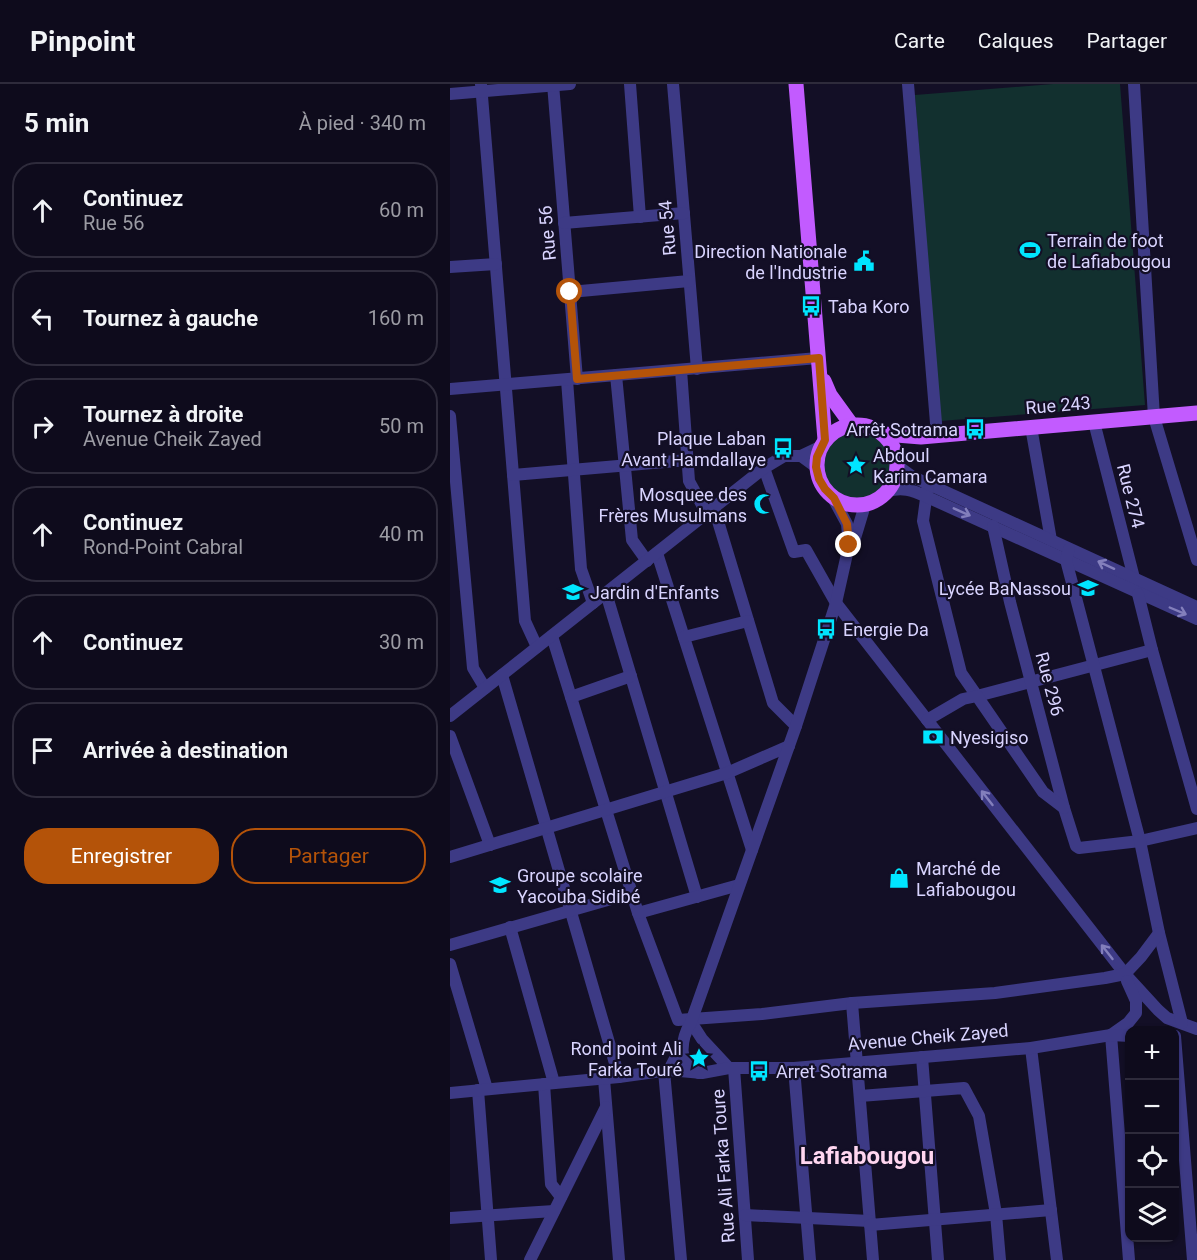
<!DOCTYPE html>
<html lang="fr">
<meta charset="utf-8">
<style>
:root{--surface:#0e0b1c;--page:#171425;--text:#f1f3f6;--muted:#9b9ba3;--line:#2e2b3b;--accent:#b45309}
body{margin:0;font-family:Roboto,sans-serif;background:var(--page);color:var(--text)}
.controls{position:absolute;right:18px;bottom:18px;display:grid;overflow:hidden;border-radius:12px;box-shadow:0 2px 4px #0004}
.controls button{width:54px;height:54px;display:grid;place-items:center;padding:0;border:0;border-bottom:2px solid var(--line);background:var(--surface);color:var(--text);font:30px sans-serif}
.stop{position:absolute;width:18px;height:18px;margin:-14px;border:4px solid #b45309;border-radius:50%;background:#fff}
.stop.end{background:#b45309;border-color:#fff;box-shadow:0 2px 6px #0008}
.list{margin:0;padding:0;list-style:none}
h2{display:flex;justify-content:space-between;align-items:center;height:78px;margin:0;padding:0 24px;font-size:26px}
h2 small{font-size:20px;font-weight:400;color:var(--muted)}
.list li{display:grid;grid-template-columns:39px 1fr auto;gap:18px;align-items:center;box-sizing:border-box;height:96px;margin:0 12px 12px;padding:0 12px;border:2px solid var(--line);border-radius:24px}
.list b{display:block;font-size:22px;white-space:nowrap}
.list p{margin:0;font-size:20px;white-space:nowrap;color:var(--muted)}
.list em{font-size:20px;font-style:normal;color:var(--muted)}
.actions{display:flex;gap:12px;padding:18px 24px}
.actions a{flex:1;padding:14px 0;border:2px solid var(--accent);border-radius:24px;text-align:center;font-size:21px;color:var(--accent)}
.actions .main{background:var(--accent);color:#fff}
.icon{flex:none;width:33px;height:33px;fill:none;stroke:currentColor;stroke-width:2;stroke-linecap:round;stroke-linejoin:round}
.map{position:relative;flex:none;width:747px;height:1176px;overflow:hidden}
header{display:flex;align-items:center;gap:36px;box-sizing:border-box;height:84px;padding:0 30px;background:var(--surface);border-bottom:2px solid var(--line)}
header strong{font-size:28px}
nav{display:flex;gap:33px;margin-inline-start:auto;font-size:21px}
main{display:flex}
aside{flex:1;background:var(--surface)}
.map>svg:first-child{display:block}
.green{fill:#12302f}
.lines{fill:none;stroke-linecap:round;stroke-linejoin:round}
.minor{stroke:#3d3a85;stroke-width:12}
.major{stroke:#c25bff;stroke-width:15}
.oneway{stroke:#837fbc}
.route{stroke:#b45309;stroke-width:8}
.labels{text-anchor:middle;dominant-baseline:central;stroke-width:4.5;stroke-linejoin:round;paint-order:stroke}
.street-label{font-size:18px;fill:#d9d4ff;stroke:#130f26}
.poi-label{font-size:18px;fill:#d9d4ff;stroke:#130f26;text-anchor:start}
.district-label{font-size:24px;font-weight:bold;fill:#ffd6f0;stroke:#130f26}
</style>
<header>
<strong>Pinpoint</strong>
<nav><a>Carte</a><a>Calques</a><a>Partager</a></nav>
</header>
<main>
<aside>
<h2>5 min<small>À pied · 340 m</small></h2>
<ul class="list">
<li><svg class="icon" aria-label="ahead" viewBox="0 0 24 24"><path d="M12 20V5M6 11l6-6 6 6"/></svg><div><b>Continuez</b><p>Rue 56</p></div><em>60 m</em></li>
<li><svg class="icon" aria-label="left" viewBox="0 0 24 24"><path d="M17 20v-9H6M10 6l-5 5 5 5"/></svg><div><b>Tournez à gauche</b></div><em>160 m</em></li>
<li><svg class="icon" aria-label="right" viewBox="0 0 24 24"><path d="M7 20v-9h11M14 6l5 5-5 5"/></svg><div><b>Tournez à droite</b><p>Avenue Cheik Zayed</p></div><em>50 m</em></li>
<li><svg class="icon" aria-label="ahead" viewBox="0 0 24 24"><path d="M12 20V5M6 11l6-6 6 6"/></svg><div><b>Continuez</b><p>Rond-Point Cabral</p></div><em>40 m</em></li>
<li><svg class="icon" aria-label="ahead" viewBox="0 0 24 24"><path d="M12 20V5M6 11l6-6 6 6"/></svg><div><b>Continuez</b></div><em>30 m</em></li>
<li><svg class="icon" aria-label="arrive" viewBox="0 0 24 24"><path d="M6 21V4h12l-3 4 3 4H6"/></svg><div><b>Arrivée à destination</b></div></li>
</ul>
<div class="actions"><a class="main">Enregistrer</a><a>Partager</a></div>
</aside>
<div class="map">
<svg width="747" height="1176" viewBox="0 0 747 1176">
<rect width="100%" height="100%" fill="#130f26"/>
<!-- green -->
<g class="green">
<polygon points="603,0 670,0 695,321 490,337 465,11"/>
<circle cx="407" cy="381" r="33"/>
</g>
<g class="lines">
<!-- minor -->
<g class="minor">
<polyline points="31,0 75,537 87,563"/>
<polyline points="103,0 127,295"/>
<polyline points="180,0 190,133"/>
<polyline points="223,0 247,285"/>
<polyline points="458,0 487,351"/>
<polyline points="684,0 704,333 747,476"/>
<polyline points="0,10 120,0"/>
<polyline points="114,139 234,129"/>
<polyline points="0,183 46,180"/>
<polyline points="120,208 239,197"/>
<polyline points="231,286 239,397 257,430"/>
<polyline points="166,291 182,456 197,477"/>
<polyline points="117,296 131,485 143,519"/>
<polyline points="0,305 368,274"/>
<polyline points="0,332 23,584 35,604"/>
<polyline points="644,338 684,494"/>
<polyline points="581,343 601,456"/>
<polyline points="351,372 366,383"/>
<polyline points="448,382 463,393 747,523"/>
<polyline points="314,384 344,468 356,466 386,519 675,890 708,926 717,934 747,945"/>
<polyline points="63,391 238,376"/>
<polyline points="478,400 473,437 511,589 527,612 702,566"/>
<path d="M438,407C452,403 462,406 475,412L747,535"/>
<polyline points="264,424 323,619 346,642"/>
<polyline points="543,442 560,518 614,724 626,762 629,764 690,757 747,744"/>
<polyline points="402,464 415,421"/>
<polyline points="619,465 616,476 690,757 709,849 732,939"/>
<polyline points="207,469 302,766"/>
<polyline points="156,509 247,813"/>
<polyline points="688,510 702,566 747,725"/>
<polyline points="102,552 188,829 228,936 312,930 402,919 545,909 655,894 675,890 691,873 709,849"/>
<polyline points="234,553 298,537"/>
<polyline points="52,591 169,993"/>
<polyline points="121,613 181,592"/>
<polyline points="0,632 314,384 334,372 351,372 370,363"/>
<polyline points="477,636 513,615 527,612 593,708 614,724"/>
<polyline points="0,652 40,761"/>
<polyline points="0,773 277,689 339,662"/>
<polyline points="188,829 289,801"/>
<polyline points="60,843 104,999"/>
<polyline points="0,861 182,809"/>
<polyline points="0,880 37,1005"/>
<polyline points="677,897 686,917 686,929 678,939 661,951 679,1176"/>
<polyline points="402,919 423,1176"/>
<polyline points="241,938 252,955 279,984"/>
<polyline points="725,952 743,1176"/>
<polyline points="581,964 607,1176"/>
<polyline points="472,973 488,1176"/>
<polyline points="284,984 298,1176"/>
<polyline points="344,984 360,1176"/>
<polyline points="219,986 232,961"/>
<polyline points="214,987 231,1176"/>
<path d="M249,989C226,981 231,955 241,938L346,642L386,519L399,461L397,440L383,414"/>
<polyline points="154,995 169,1176"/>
<polyline points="94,1000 101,1100 111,1113"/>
<polyline points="28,1006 41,1176"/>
<polyline points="0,1009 169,993 219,986 252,989 279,984 344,984 581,964 661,951 680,952"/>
<polyline points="410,1012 514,1004 529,1032 546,1130 550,1176"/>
<polyline points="295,1131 420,1137"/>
<polyline points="0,1134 104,1127"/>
<polyline points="420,1141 601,1126"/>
<polyline points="80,1176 156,1023"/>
</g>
<!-- major -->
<g class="major">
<polyline points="346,0 375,356"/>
<polyline points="374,297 380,311 401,340"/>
<circle cx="407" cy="381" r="40"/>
<polyline points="434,350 471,353 747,329"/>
</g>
</g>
<!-- one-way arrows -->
<defs><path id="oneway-shaft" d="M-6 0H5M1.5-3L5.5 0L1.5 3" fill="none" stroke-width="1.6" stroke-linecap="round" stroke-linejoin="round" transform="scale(1.5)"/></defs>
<g class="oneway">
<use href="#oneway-shaft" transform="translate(512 428) rotate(24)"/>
<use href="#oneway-shaft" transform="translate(656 481) rotate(-155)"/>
<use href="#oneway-shaft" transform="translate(728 527) rotate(23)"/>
<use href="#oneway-shaft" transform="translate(537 714) rotate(-128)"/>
<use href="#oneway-shaft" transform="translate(657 868) rotate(-128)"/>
</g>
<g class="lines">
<!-- route -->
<polyline class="route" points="120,208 127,295 369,274 375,356 367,373 366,383 369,395 375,405 384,414 397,440 399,461"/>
</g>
<!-- icons -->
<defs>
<g id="stadium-bare" transform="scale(1.62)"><path d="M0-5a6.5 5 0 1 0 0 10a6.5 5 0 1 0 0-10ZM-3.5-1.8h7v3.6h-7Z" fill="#00e5ff" stroke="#130f26" stroke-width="2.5" paint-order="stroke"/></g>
<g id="civic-bare" transform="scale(1.62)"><path d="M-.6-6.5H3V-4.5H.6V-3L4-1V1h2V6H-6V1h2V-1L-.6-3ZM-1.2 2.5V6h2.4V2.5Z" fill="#00e5ff" stroke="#130f26" stroke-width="2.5" paint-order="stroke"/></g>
<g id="bus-bare" transform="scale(1.62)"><path d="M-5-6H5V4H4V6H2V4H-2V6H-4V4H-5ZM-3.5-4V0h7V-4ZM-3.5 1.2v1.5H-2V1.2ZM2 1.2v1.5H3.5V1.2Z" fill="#00e5ff" stroke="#130f26" stroke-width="2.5" paint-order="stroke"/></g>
<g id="sight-bare" transform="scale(1.62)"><path d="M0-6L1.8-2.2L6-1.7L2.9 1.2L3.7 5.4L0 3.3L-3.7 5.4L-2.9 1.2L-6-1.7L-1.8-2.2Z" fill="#00e5ff" stroke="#130f26" stroke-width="2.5" paint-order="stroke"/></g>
<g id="mosque-bare" transform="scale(1.62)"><path d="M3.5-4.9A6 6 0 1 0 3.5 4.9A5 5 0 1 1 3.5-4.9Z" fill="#00e5ff" stroke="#130f26" stroke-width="2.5" paint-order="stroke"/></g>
<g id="school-bare" transform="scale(1.62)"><path d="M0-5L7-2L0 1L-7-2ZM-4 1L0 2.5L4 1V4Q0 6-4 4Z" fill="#00e5ff" stroke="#130f26" stroke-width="2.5" paint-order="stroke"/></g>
<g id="bank-bare" transform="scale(1.62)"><path d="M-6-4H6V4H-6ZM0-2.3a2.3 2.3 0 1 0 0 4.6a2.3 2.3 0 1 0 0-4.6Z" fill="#00e5ff" stroke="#130f26" stroke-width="2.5" paint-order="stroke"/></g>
<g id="shop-bare" transform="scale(1.62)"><path d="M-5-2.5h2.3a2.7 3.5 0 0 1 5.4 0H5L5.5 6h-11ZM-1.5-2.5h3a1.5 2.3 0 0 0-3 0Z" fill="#00e5ff" stroke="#130f26" stroke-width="2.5" paint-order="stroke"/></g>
</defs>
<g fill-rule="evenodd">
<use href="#stadium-bare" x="580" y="166"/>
<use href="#civic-bare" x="414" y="177"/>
<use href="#bus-bare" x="361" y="222"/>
<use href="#bus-bare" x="525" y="345"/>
<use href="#bus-bare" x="333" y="364"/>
<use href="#sight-bare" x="406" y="381"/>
<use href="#mosque-bare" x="314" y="420"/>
<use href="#school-bare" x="638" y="504"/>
<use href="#school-bare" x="123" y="508"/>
<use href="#bus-bare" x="376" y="545"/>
<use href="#bank-bare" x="483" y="653"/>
<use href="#shop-bare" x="449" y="794"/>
<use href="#school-bare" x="50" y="801"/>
<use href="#sight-bare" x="249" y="974"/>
<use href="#bus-bare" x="309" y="987"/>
</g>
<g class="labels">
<!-- street labels -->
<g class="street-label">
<text transform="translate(217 144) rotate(-95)">Rue 54</text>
<text transform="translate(97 149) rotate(-95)">Rue 56</text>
<text transform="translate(608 321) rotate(-5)">Rue 243</text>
<text transform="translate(681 412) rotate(76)">Rue 274</text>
<text transform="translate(600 600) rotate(75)">Rue 296</text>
<text transform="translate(478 953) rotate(-5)">Avenue Cheik Zayed</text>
<text transform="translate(273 1082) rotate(-94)">Rue Ali Farka Toure</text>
</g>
<!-- poi labels -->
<g class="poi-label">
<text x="597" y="156">Terrain de foot<tspan x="597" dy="21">de Lafiabougou</tspan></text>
<text x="397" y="167" text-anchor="end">Direction Nationale<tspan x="397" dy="21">de l'Industrie</tspan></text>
<text x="378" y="222">Taba Koro</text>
<text x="508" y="345" text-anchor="end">Arrêt Sotrama</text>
<text x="316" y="354" text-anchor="end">Plaque Laban<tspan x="316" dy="21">Avant Hamdallaye</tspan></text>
<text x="423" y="371">Abdoul<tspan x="423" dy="21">Karim Camara</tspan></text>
<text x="297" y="410" text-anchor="end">Mosquee des<tspan x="297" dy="21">Frères Musulmans</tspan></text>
<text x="621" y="504" text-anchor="end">Lycée BaNassou</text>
<text x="140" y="508">Jardin d'Enfants</text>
<text x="393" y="545">Energie Da</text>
<text x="500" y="653">Nyesigiso</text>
<text x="466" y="784">Marché de<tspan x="466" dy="21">Lafiabougou</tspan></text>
<text x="67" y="791">Groupe scolaire<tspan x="67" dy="21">Yacouba Sidibé</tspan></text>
<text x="232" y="964" text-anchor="end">Rond point Ali<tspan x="232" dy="21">Farka Touré</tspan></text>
<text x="326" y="987">Arret Sotrama</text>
</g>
<!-- district labels -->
<g class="district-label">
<text x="417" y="1072">Lafiabougou</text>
</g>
</g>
</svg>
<div class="controls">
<button>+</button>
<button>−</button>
<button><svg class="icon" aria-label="locate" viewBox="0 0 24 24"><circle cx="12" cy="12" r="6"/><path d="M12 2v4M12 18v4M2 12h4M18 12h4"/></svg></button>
<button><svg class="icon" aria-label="layers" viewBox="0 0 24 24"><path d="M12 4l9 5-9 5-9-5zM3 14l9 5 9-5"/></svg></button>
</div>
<div class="stop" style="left:120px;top:208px"></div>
<div class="stop end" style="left:399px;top:461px"></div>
</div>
</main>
